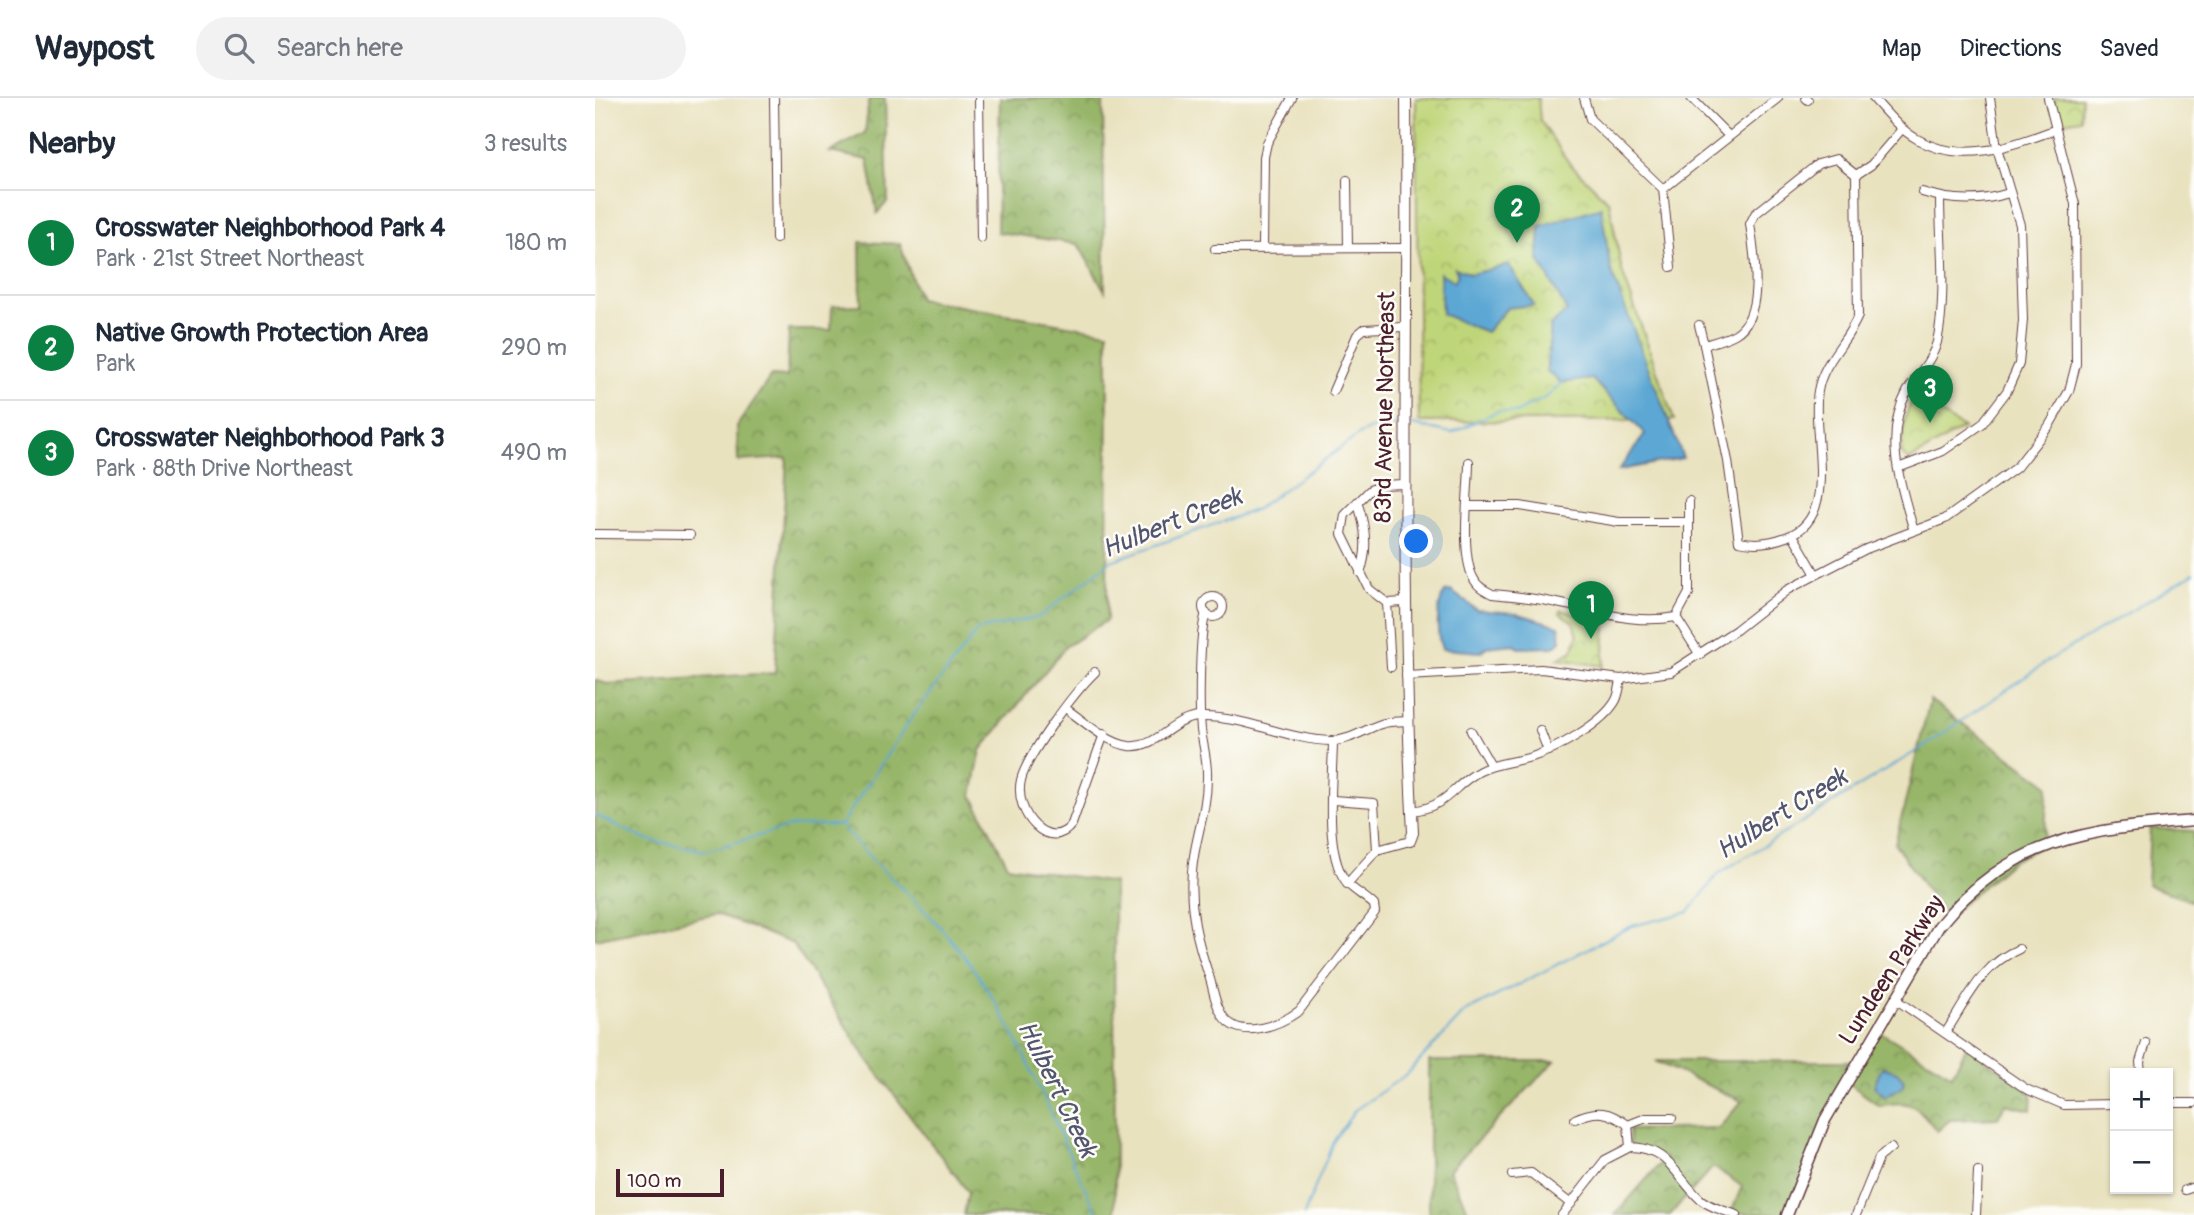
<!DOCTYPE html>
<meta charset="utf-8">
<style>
:root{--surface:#fff;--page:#f2f2f3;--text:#1f2937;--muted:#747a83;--line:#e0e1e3;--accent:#0b8043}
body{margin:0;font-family:Pangolin,sans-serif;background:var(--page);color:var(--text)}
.controls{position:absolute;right:21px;bottom:21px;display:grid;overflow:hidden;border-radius:0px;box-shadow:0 2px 5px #0004}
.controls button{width:63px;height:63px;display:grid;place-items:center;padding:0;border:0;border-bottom:2px solid var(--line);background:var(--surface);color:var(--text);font:35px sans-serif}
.scale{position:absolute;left:21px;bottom:18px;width:108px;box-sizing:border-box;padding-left:7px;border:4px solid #4a1f2b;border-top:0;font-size:19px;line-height:24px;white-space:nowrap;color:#4a1f2b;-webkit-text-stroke:5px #fdfcf7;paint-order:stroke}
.you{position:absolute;left:822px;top:444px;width:24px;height:24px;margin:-18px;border:5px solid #fff;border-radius:50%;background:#1a73e8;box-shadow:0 0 0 10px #1a73e833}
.badge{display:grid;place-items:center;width:46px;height:46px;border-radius:50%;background:var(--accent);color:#fff;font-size:23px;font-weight:700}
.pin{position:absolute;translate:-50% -58px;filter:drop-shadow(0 2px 4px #0008)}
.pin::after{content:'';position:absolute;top:37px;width:24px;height:21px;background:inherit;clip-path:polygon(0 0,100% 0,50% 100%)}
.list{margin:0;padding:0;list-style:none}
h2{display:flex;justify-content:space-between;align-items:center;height:91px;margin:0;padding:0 28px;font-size:30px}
h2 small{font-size:23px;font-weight:400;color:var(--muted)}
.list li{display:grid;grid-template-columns:46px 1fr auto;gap:21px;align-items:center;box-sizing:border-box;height:105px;padding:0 28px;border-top:2px solid var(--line)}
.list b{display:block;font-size:26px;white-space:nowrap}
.list p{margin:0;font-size:23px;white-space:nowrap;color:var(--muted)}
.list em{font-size:23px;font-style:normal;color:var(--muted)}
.icon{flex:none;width:38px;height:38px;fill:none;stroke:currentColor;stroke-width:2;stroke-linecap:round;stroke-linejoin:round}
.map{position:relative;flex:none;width:1599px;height:1117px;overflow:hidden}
header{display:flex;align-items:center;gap:42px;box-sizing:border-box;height:98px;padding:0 35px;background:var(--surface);border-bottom:2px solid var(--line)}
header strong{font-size:33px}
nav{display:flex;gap:38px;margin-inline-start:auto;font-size:24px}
.search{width:490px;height:63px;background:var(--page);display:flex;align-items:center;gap:18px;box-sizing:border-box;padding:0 24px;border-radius:38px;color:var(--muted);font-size:26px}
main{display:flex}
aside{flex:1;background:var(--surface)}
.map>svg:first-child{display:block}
.forest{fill:url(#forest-crowns);stroke:#706a4a;stroke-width:2}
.park{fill:url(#park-crowns);stroke:#847a52;stroke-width:2}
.water{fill:#5ca7d4;stroke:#536380;stroke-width:2}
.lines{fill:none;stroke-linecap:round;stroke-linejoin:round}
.stream{stroke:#5ca7d4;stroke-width:2}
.minor-casing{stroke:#623c41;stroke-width:10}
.tertiary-casing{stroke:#623c41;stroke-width:12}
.secondary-casing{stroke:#623c41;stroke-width:13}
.minor{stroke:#fff;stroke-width:8}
.tertiary{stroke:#fff;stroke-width:10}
.secondary{stroke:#fff;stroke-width:10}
.labels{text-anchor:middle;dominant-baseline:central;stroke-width:5;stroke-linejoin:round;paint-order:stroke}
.street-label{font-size:24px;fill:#4a1f2b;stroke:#fdfcf7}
.water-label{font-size:26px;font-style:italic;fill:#51556f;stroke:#fdfcf7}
</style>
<header>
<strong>Waypost</strong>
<div class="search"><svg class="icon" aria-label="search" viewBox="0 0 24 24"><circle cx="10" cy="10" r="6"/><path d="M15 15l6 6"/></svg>Search here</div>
<nav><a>Map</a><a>Directions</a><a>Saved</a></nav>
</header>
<main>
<aside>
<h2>Nearby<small>3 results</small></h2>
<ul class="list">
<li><span class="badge">1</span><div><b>Crosswater Neighborhood Park 4</b><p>Park · 21st Street Northeast</p></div><em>180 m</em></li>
<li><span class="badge">2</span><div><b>Native Growth Protection Area</b><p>Park</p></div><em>290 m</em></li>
<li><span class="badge">3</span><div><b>Crosswater Neighborhood Park 3</b><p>Park · 88th Drive Northeast</p></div><em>490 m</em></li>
</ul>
</aside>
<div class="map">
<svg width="1599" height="1117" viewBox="0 0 1599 1117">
<defs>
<pattern id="forest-crowns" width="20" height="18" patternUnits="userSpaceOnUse" patternTransform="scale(1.75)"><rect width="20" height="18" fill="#97b669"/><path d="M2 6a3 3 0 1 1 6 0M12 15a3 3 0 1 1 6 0" fill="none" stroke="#7d9357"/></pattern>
<pattern id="park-crowns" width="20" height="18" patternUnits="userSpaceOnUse" patternTransform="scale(1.75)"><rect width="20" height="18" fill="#bfd579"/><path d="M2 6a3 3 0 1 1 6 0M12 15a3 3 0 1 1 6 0" fill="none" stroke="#a6b669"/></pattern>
</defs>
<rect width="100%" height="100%" fill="#fdfcf7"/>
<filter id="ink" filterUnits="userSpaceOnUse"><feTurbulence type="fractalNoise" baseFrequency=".0143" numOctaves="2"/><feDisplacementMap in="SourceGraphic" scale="14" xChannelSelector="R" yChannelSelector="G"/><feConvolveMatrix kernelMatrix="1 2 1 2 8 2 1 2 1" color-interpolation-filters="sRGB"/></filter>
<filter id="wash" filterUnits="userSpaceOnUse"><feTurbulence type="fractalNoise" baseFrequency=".00686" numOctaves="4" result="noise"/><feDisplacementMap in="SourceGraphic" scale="28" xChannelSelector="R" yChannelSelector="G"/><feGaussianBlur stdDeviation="1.57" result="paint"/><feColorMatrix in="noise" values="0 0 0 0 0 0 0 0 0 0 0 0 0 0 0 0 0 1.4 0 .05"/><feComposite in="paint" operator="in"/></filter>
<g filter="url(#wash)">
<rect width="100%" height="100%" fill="#e9e2bf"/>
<!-- forest -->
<g class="forest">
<polygon points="274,0 290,0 293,103 282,115 273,62 235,54 270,35"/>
<polygon points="405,0 508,0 510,193 483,146 402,134"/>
<polygon points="265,144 305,146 324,201 513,234 512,522 470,549 386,652 377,697 413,768 519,785 520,1117 369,1117 373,1094 272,961 198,846 122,816 0,841 0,582 12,586 180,575 192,360 143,363 142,328 176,278 192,279 194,232 236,232 237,208 266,207"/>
<polygon points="1335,602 1453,687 1449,747 1417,763 1351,820 1300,746"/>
<polygon points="1555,730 1599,733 1599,804 1552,787"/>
<path d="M1282,932L1357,977L1372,948L1437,995L1436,1012L1410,1006L1403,1020L1355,1022L1342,1033C1323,1009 1317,1000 1285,1008L1252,984L1192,1117L1136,1115L1147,1088L1118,1069L1075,1117H1020L1070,1060L1035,1049L1034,1032L1124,1030L1147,1003L1060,963H1265Z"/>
<polygon points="834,963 960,963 854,1072 875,1117 834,1117"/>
</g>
<!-- park -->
<g class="park">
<polygon points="821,0 943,0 945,22 974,65 1014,104 1027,173 1079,322 824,324"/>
<polygon points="1459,0 1487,0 1486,21 1463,25"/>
<polygon points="1318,298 1368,330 1315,362 1307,357 1306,353 1310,320"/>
<polygon points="966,512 1011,526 1008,568 963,561 977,553 983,537 978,524 965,515"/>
</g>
<!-- water -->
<g class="water">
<path d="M1006,109L1016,173L1088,360L1024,372L1050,336L997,281L966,285L952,273C951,256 957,245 955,228L972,213L943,160L945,128Z"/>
<polygon points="914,167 939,207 912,210 891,234 847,216 845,175 859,183 863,177 860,170 876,176"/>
<path d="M856,493L882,512L921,515L964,528L966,543L958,549L924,550L919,546L891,549L886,554L847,551C841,536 841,507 850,494Z"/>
<polygon points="1287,969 1302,974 1309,982 1307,989 1290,998 1279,988"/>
</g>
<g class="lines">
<!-- stream -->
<g class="stream">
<polyline points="813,326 857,335 903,313 921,315 953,298 966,285"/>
<path d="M0,717L49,741L111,753L197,728L246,727C279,769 323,801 357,843C424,922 457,1026 503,1117"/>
<polyline points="246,727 317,619 383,532 444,519 516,463 660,412 765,336 784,327 808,327"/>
<polyline points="709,1117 738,1044 760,1012 812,976 870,914 1037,828 1094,814 1123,776 1336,644 1456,561 1599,475"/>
</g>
</g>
</g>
<g filter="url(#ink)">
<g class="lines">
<!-- minor casing -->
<g class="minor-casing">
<g id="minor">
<polyline points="179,0 181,141"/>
<polyline points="384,0 386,140"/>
<polyline points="989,0 995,21 1068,91 1076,169"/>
<polyline points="1096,0 1133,37"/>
<polyline points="1211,0 1213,2"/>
<path d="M1278,0C1291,14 1304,31 1322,41C1365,67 1417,48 1459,32"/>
<path d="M1261,77L1263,218C1252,245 1228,263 1223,293C1215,337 1247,420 1191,439C1175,445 1161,447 1144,443L1133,363L1109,247C1119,244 1131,241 1140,236C1171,218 1159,154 1155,126L1160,116L1223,66L1241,61L1261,77L1276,67L1307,31"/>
<polyline points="752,82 753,149"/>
<polyline points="1068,91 1183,0"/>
<path d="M1327,94C1355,103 1386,104 1414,95"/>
<polyline points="668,149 669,59 672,45 697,0"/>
<polyline points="620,151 812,150"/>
<polyline points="1104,227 1109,247"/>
<polyline points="738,293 762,237 769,231 808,229"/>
<path d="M874,364C874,394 864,459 880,483C883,489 890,492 897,496C919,498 941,500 962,505C1004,513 1038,527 1081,519"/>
<polyline points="1303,370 1348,353 1387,326 1412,293 1424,266 1428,222 1425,127 1402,50 1395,0"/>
<polyline points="808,386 788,387 775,392 750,417 747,436 774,491 792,505 810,504"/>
<polyline points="1094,403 1094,495 1081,519 1105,557"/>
<path d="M762,404C771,428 774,451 765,475"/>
<polyline points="874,408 925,408 1024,424 1093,424"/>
<path d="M1319,433C1306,389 1288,338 1312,294C1321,278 1337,263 1342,244C1352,198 1345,147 1345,100"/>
<polyline points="0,436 95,437"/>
<polyline points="1198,437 1220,475"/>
<circle cx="618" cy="509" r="10"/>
<polyline points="792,505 796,569"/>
<path d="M611,515C604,534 604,610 606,632C608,648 613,664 612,680C612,715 599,742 597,774C594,811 602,843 614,878C618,889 619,902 625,913C640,945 683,928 704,913L780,814L779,807C771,799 761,794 754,787C727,760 738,679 738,643"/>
<path d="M500,574C480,593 432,657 426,682C418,715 455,756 477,726L509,636"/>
<polyline points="811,578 946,571 1026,581 1076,574 1141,532 1192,492 1271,451 1350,421 1421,370 1454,328 1474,293 1481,266 1480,106 1453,0"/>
<path d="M470,610C488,622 511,645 534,648C563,651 577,619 606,619C650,618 692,642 736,643C755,643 770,631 786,626C794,623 804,624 813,623"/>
<polyline points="945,632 953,653"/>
<polyline points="876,633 896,668"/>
<polyline points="738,702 779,705 782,752"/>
<path d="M817,713C855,708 856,688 885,673C901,665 919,664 937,659C961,651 1008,626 1021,602C1024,596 1025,588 1026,581"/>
<polyline points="752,786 782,752 815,743"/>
<polyline points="1300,901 1431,991 1469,1007 1520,1006"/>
<path d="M1351,934C1372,902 1387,866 1424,851"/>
<polyline points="1546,975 1545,964 1551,945"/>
<polyline points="1573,1005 1599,1005"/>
<path d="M980,1021C1002,1011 1014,1013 1033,1027L1051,1020H1077"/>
<path d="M1035,1049C1073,1049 1081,1079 1105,1101C1115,1109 1129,1113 1142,1117"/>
<polyline points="917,1077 936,1075 976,1106"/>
<polyline points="1590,1092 1599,1089"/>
<polyline points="967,1117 1010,1062 1035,1049 1033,1027"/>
<polyline points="1261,1117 1284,1060 1296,1050"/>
<polyline points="1381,1117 1383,1073"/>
</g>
</g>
<!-- tertiary casing -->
<g class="tertiary-casing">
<path id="tertiary" d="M811,0C813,246 805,489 818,735L815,743"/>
</g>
<!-- secondary casing -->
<g class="secondary-casing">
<path id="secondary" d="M1192,1117L1230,1022L1344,828C1415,741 1492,731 1599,723"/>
</g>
<!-- minor -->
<use href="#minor" class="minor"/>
<!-- tertiary -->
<use href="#tertiary" class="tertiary"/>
<!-- secondary -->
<use href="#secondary" class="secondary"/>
</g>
</g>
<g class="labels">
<!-- street labels -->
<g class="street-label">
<text transform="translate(790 309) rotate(-89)">83rd Avenue Northeast</text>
<text transform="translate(1297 872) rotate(-57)">Lundeen Parkway</text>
</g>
<!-- water labels -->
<g class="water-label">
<text transform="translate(577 425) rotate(-22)">Hulbert Creek</text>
<text transform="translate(1187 716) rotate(-32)">Hulbert Creek</text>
<text transform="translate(462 991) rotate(64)">Hulbert Creek</text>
</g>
</g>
</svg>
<div class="controls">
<button>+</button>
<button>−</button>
</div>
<div class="scale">100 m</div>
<div class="you"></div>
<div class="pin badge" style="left:996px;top:541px">1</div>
<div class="pin badge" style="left:922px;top:145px">2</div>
<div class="pin badge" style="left:1335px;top:325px">3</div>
</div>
</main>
